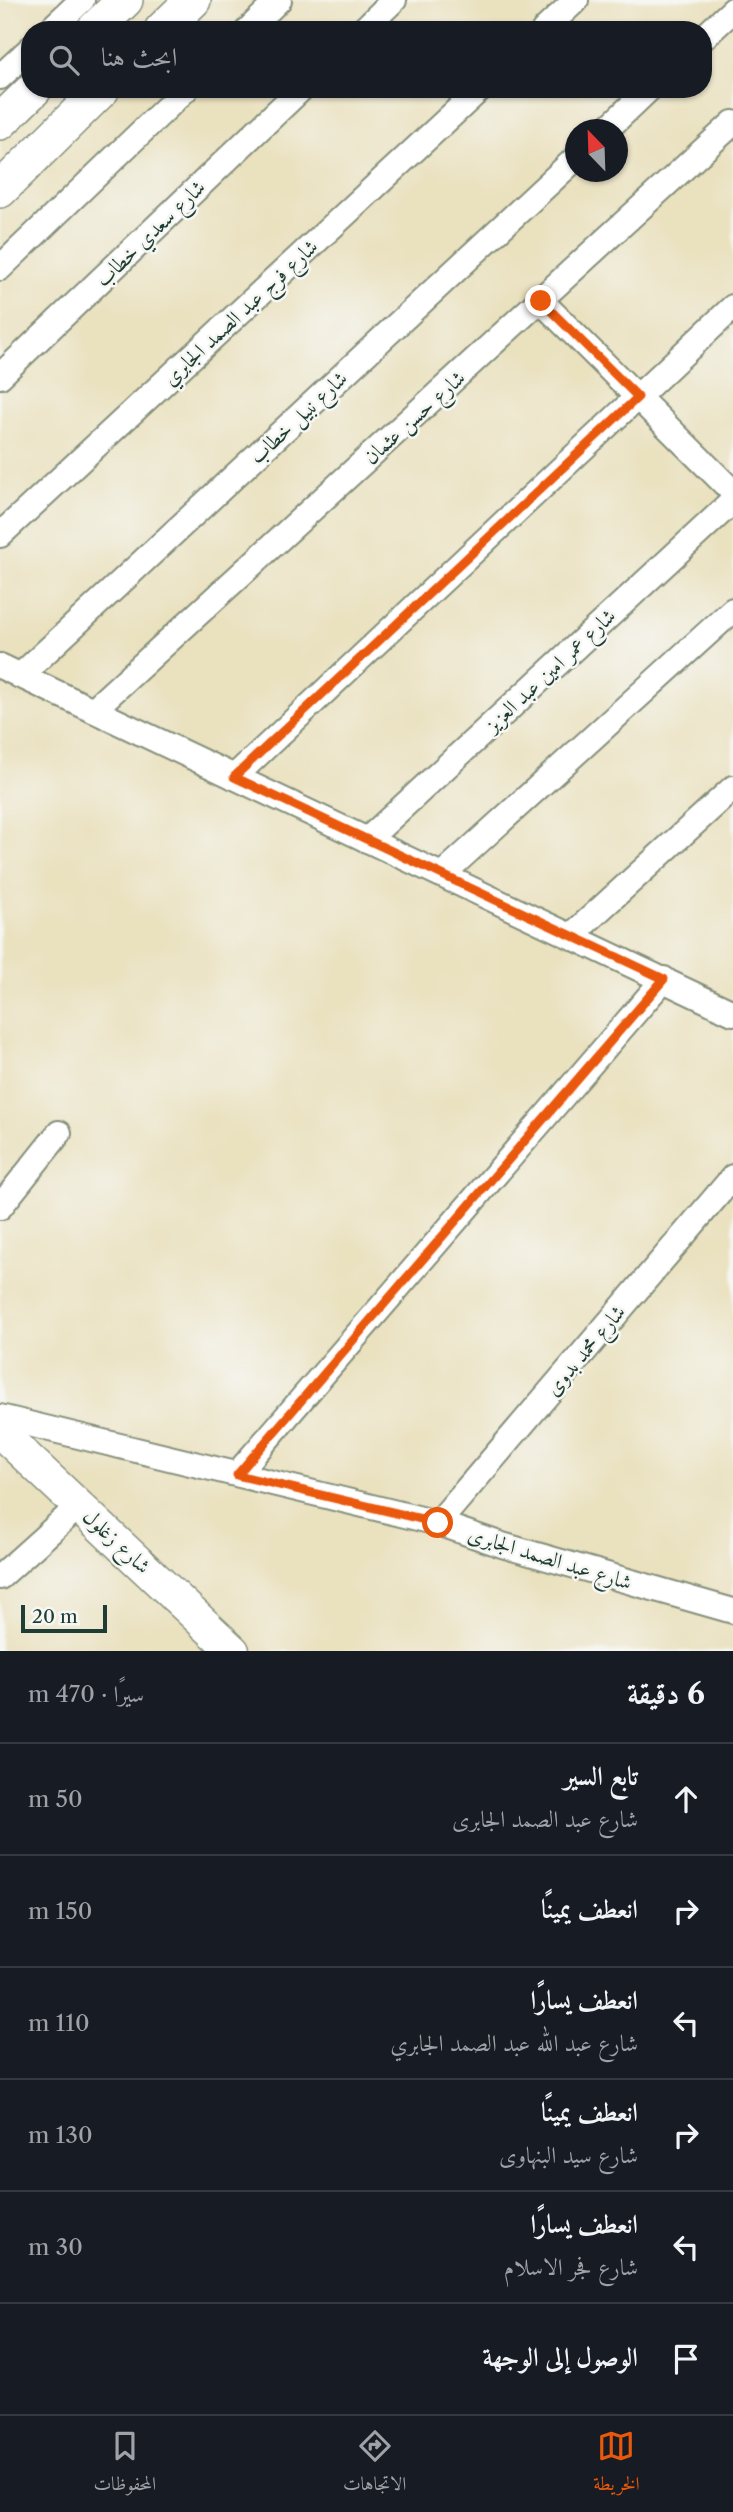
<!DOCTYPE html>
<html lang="ar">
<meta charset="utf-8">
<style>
:root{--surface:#171b24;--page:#20242c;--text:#f1f3f6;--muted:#9ea1a6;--line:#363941;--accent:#ea580c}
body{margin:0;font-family:"Libre Caslon Text",Amiri,serif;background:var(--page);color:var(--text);direction:rtl}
.compass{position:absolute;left:565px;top:119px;width:63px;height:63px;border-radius:50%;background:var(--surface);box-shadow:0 2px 5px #0004;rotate:337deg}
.scale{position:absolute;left:21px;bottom:18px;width:86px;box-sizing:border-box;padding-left:7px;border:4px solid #1f3d34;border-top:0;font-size:19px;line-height:24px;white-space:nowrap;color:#1f3d34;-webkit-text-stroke:5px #f6f6f2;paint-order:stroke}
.stop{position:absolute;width:21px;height:21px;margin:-16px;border:5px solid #ea580c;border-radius:50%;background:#fff}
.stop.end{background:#ea580c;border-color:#fff;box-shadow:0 2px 7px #0008}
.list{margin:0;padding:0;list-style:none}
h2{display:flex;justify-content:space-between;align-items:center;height:91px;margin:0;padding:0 28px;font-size:30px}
h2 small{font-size:23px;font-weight:400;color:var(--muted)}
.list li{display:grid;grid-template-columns:46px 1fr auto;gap:21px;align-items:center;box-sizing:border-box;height:112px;padding:0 28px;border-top:2px solid var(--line)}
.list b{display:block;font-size:26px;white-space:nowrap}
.list p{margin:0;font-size:23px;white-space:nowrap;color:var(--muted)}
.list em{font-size:23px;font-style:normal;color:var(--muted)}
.icon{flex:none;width:38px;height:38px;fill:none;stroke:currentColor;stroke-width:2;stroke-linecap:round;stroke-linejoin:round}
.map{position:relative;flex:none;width:733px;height:1651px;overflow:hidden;direction:ltr}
.search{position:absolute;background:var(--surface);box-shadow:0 2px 5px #0004;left:21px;right:21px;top:21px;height:77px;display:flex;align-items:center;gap:18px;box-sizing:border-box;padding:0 24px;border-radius:28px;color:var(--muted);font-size:26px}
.sheet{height:763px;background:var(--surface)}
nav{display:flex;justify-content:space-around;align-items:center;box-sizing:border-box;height:98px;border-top:2px solid var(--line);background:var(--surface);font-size:19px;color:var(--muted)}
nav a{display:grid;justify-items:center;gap:4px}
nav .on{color:var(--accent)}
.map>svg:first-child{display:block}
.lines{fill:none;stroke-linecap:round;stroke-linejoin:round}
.minor-casing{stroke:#848f7a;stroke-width:28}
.tertiary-casing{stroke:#848f7a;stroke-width:35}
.secondary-casing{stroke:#848f7a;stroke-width:38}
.minor{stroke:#fff;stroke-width:24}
.tertiary{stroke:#fff;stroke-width:32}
.secondary{stroke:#fff;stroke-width:35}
.route{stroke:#ea580c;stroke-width:9}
.labels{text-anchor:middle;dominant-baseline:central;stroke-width:5;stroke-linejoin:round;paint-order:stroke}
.street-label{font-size:21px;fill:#1f3d34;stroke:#f6f6f2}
</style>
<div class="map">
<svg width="733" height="1651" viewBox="0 0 733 1651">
<rect width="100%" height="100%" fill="#f6f6f2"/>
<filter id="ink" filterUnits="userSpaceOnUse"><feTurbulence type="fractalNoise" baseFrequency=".0143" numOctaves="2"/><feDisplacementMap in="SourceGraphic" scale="14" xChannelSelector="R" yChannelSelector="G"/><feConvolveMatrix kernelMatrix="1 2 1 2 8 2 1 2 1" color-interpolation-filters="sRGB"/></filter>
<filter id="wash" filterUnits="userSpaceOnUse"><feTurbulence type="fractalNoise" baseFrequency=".00686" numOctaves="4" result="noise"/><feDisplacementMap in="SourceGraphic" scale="28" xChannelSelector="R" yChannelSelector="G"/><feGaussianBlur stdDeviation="1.57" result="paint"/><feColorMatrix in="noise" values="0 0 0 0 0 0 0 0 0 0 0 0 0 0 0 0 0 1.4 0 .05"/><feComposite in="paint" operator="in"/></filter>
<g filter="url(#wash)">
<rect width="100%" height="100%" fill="#eae1bf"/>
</g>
<g filter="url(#ink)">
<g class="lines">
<!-- minor casing -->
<g class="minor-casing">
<g id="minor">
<polyline points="50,30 82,0"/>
<polyline points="248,30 279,0"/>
<polyline points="363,30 394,0"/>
<polyline points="544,30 576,0"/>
<polyline points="703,38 733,10"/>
<polyline points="0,77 30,49"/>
<polyline points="606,130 649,89"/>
<polyline points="0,268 186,89"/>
<polyline points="541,301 733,492"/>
<polyline points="0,376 301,89"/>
<polyline points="0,535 480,89"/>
<polyline points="0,666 733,1013"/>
<polyline points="20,676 576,158"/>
<polyline points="93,710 733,123"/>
<polyline points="234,777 733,307"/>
<polyline points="367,840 733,501"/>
<polyline points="444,873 733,610"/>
<polyline points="572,935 733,788"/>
<polyline points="0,1207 59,1133"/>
<polyline points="0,1417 438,1523 502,1545 733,1611"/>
<polyline points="237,1474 664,979"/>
<polyline points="438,1523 733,1177"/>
<polyline points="0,1577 79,1506"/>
</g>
</g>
<!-- tertiary casing -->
<g class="tertiary-casing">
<polyline id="tertiary" points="0,1432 233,1651"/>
</g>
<!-- secondary casing -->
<g class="secondary-casing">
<g id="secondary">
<polyline points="94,30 125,0"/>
<polyline points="162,30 193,0"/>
<polyline points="0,122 34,89"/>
<polyline points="0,190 102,89"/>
</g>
</g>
<!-- minor -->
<use href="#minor" class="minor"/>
<!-- tertiary -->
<use href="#tertiary" class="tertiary"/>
<!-- secondary -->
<use href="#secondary" class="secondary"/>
</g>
</g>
<g class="lines" filter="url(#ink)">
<!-- route -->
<polyline class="route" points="438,1523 237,1475 664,979 234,777 638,397 541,301"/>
</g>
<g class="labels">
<!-- street labels -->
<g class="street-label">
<text transform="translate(150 233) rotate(-44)">شارع سعدي خطاب</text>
<text transform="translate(240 312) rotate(-43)">شارع فرج عبد الصمد الجابري</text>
<text transform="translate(298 417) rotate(-43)">شارع نبيل خطاب</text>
<text transform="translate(414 417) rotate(-42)">شارع حسن عثمان</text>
<text transform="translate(550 670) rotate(-43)">شارع عمر امين عبد العزيز</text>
<text transform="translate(585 1350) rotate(-50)">شارع محمد بدوى</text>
<text transform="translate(117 1541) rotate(43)">شارع زغلول</text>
<text transform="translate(550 1558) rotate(17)">شارع عبد الصمد الجابرى</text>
</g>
</g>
</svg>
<svg class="compass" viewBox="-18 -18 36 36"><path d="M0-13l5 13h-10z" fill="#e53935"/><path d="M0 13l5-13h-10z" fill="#9ea1a6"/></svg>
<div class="scale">20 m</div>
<div class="stop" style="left:438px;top:1523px"></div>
<div class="stop end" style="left:541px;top:301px"></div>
<div class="search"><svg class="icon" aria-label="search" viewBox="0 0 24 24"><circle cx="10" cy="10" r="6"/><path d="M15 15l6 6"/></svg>ابحث هنا</div>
</div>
<section class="sheet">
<h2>6 دقيقة<small>سيرًا · 470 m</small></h2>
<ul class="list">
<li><svg class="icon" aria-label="ahead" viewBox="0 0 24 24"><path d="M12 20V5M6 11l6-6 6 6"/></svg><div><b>تابع السير</b><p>شارع عبد الصمد الجابرى</p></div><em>50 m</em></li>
<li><svg class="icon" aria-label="right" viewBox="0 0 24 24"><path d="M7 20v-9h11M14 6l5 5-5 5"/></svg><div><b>انعطف يمينًا</b></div><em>150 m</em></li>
<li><svg class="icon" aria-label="left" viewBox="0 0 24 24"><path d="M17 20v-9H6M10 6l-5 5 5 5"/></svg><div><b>انعطف يسارًا</b><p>شارع عبد الله عبد الصمد الجابري</p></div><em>110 m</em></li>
<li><svg class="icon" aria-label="right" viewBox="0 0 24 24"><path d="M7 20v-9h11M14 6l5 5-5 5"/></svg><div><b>انعطف يمينًا</b><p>شارع سيد البنهاوى</p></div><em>130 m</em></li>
<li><svg class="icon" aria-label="left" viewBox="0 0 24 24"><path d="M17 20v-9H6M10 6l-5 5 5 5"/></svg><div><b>انعطف يسارًا</b><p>شارع فجر الاسلام</p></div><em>30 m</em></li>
<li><svg class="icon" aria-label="arrive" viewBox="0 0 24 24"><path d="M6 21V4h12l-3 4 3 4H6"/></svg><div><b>الوصول إلى الوجهة</b></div></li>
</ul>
</section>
<nav>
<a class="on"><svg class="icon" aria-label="map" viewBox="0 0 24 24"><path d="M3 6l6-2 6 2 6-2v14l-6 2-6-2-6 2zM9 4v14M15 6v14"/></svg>الخريطة</a>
<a><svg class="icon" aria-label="directions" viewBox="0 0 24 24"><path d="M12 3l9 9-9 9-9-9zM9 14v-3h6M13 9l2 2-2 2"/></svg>الاتجاهات</a>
<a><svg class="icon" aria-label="saved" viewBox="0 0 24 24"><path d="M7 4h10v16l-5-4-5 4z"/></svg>المحفوظات</a>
</nav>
